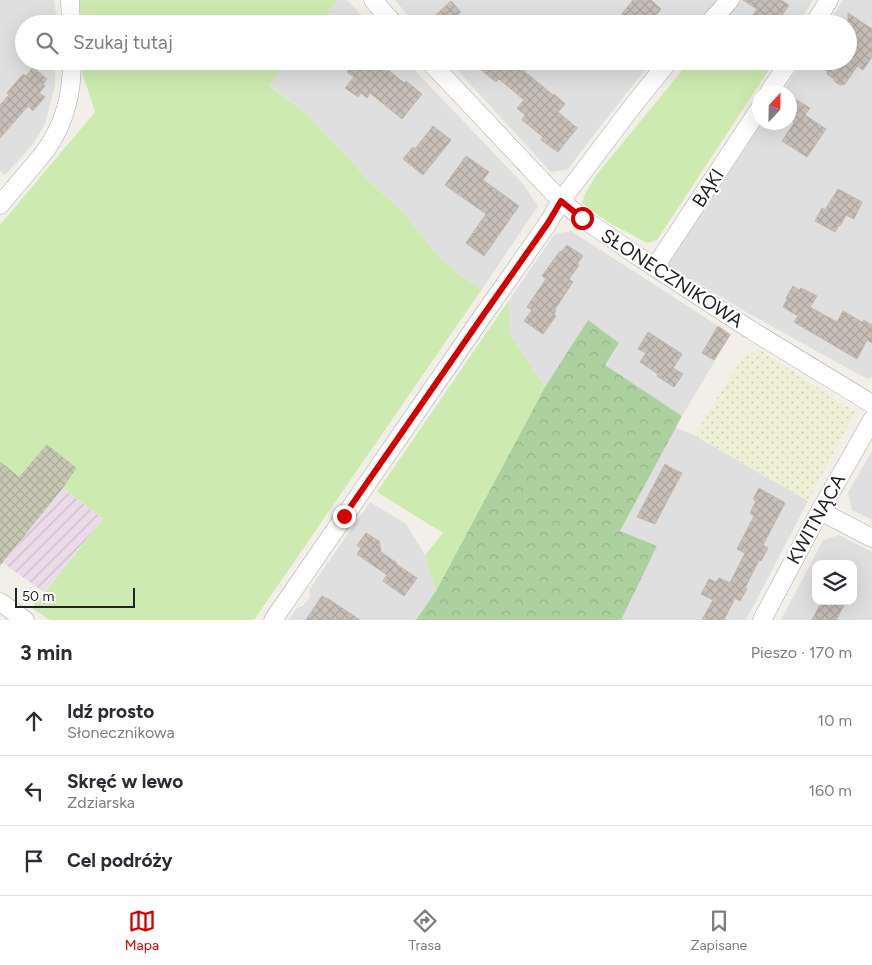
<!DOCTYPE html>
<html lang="pl">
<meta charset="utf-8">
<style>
:root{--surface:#fff;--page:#f2f2f3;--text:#2b2b33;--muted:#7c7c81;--line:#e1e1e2;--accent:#d40000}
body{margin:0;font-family:Figtree,sans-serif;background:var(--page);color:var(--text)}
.controls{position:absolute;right:15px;bottom:15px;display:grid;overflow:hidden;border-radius:10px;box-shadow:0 5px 20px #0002}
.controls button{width:45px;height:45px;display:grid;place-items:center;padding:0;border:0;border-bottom:1px solid var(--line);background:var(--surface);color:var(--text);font:25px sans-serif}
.compass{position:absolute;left:752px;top:85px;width:45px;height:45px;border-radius:50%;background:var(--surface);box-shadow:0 5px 20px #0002;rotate:22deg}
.scale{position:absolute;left:15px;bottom:12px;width:120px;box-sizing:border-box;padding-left:5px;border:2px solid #222;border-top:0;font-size:14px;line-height:18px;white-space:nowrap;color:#222;-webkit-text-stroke:4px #fff;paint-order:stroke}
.stop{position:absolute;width:15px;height:15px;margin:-11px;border:4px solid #d40000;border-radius:50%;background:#fff}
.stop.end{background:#d40000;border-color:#fff;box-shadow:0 1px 5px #0008}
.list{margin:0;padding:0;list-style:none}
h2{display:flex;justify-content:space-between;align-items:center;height:65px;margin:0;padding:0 20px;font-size:21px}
h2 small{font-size:16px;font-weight:400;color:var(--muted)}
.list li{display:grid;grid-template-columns:32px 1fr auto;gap:15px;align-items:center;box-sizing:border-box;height:70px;padding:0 20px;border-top:1px solid var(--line)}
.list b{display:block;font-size:19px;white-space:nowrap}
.list p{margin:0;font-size:16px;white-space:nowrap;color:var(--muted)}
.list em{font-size:16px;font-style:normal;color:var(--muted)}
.icon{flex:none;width:28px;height:28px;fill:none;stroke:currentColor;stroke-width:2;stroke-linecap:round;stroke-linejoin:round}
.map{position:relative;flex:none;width:872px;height:620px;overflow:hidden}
.search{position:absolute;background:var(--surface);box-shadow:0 5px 20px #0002;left:15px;right:15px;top:15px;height:55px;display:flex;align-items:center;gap:12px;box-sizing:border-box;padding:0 18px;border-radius:28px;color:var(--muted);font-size:19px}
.sheet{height:275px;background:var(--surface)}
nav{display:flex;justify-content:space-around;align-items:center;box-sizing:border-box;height:70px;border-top:1px solid var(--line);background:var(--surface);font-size:14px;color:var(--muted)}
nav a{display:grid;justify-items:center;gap:2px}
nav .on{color:var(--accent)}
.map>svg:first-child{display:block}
.residential{fill:#e0dfdf;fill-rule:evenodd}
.industrial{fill:url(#industrial-furrows)}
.construction{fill:url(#construction-cross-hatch)}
.farmland{fill:url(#farmland-dots)}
.grass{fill:#cdebb0}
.forest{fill:url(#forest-crowns)}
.building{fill:url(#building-cross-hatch);stroke:#c4b6ab}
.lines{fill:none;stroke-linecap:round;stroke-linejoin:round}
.minor-casing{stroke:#a9a9a9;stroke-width:19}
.minor{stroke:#fff;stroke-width:18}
.route{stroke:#d40000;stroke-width:6}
.labels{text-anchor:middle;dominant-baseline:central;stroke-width:4.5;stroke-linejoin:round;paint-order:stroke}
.street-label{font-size:19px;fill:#222;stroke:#fff}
</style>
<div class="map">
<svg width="872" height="620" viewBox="0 0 872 620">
<defs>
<pattern id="industrial-furrows" width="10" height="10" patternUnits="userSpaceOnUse" patternTransform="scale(1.25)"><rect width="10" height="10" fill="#ebdbe8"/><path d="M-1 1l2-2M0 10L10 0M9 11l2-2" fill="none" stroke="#c9bcc7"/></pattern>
<pattern id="construction-cross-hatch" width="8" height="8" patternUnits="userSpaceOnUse" patternTransform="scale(1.25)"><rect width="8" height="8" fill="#c7c7b4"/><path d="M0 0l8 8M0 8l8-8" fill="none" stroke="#abab9a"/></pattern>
<pattern id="farmland-dots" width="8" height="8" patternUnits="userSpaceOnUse" patternTransform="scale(1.25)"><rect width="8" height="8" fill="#eef0d5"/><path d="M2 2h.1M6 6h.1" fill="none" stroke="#ccceb7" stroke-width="1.8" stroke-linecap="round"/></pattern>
<pattern id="forest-crowns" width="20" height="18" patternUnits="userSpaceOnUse" patternTransform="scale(1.25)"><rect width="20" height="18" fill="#add19e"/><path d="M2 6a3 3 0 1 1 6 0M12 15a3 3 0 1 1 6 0" fill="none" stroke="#95b388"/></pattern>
<pattern id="building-cross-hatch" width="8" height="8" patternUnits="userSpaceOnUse" patternTransform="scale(1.25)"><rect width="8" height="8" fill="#c7bfb8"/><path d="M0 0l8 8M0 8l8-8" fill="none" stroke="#aba49e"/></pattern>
</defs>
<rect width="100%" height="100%" fill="#f2efe9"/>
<!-- residential -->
<g class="residential">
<polygon points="0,0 54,0 57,20 57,24 24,24 24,61 55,61 55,85 45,124 32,145 5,175 0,171"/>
<polygon points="338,0 347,0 370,24 319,24"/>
<polygon points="395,0 718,0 700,21 695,19 688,18 683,24 415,24"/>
<polygon points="741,0 813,0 798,24 721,24"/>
<polygon points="843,0 872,0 872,377 867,379 748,313 668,265 762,123 790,122 790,92 782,92 803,61 848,61 848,24 828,24"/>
<polygon points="288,61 406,61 523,184 538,206 482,289 461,276 440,258 406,216 368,180 338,147 304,112 269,84"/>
<polygon points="449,61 652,61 603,123 567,170 551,172"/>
<polygon points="571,231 731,334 682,416 604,365 588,321 545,387 509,333 509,300 555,234"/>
<polygon points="675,427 694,435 808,501 746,620 621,620 620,531"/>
<polygon points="872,451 872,520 852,510 848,493"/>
<polygon points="370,502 406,524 425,555 436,591 416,620 288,620 297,608 303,606 310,597 309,590"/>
<path d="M839,535L872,552V620H781L823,540ZM816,564H853V601H816Z"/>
</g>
<!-- industrial -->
<polygon class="industrial" points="63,488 103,519 44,592 3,563"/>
<!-- construction -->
<polygon class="construction" points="46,443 77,468 63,488 0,566 0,461 19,476"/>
<!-- farmland -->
<polygon class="farmland" points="760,350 855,412 808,501 694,435 743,357"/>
<!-- grass -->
<g class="grass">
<polygon points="79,0 338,0 319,24 81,24"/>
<polygon points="82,61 288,61 269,85 304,112 338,147 368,180 406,216 440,258 461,276 482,289 254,620 50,620 32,608 103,519 63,488 77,468 47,444 19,477 0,461 0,225 95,112 82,72"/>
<polygon points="690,61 755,61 768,71 657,240 647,243 608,222 582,203 585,194 597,174"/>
<polygon points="509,300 509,333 545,387 436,591 425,555 443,533 377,492"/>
</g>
<!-- forest -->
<polygon class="forest" points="588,320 619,343 605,365 682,416 620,531 657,546 621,620 416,620 436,591 545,387"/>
<!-- building -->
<g class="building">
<polygon points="633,0 651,0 661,9 649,24 614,24"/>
<polygon points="743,0 781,0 789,5 776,24 747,24 757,9"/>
<polygon points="451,1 461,12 456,17 462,24 426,24"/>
<polygon points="848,13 872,29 872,57 863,70 857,66 845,84 840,85 835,82 834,79 827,74 827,71 812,61 848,61"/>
<polygon points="355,61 378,61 404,83 406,81 422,94 402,119 370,93 367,98 361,93 358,97 345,88 354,77 347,72"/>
<polygon points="470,61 518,61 526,68 524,71 553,95 554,94 565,104 558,112 577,128 558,152 541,140 543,137 522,120 525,115 517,108 524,100 499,79 496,82"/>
<polygon points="33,67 47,79 43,84 45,86 39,93 45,97 33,111 28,106 0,138 0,105 9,95 7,93 23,74 26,76"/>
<polygon points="795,99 810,108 805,115 826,129 807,157 782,141 794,123 790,119 790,108"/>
<polygon points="433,126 451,140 423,175 403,159 413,147 415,149"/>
<polygon points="466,156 489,172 483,180 519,206 484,256 466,243 486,214 445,185"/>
<polygon points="838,189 862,202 854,219 846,215 840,226 839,225 835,232 815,221 822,208 825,210"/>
<polygon points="567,245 583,256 577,264 579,265 569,279 573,282 555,309 556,310 554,314 556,316 543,334 524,321 532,310 527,307 546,279 542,276 560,251 561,252"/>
<polygon points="793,286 799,290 801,288 817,296 810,307 837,322 843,311 862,322 864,320 872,325 872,343 867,340 857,359 794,322 798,316 783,307 787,299 786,298"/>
<polygon points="718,326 730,335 714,360 702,353"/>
<polygon points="648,332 682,354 673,368 683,374 674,387 657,376 658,374 640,362 646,353 638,349"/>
<polygon points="665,464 673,469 682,473 655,524 637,517"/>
<polygon points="759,488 785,503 763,545 768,548 761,561 759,560 745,588 747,589 740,601 735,598 724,620 702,620 713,600 701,594 709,579 716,582 719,578 730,583 745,553 737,549 754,516 750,513 756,501 753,499"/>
<polygon points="366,533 379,541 381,552 397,563 396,564 417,578 404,596 383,581 387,575 357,554 361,548 357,545"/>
<polygon points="322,596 327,599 327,598 360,620 306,620"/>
<polygon points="822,601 836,601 844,605 836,620 812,620"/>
</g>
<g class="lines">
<!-- minor casing -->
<g class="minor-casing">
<g id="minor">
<polyline points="70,0 71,24"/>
<polyline points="373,0 394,24"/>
<polyline points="708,24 730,0"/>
<polyline points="814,24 829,0"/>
<polyline points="429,61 561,201 582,218 636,255 751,330 872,404"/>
<polyline points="769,92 790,61"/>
<path d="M0,205C11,192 22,179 32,167C39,159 46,151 51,142C66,118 72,90 72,61"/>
<polyline points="655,267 760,108"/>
<polyline points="820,511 872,538"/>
<polyline points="0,602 25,620"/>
<polyline points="273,620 484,314 548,223 561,201 635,103 669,61"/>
<polyline points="762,620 820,511 872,420"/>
</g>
</g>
<!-- minor -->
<use href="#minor" class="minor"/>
</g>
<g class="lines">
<!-- route -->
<polyline class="route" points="344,516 484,314 548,223 561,201 582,218"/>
</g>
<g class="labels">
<!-- street labels -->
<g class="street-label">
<text transform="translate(708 188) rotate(-57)">BĄKI</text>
<text transform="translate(672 278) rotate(33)">SŁONECZNIKOWA</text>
<text transform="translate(816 519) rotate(-61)">KWITNĄCA</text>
</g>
</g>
</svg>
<div class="controls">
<button><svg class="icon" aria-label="layers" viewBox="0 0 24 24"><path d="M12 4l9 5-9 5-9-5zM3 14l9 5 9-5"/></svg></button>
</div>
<svg class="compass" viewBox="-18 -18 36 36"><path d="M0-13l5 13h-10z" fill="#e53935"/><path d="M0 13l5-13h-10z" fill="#7c7c81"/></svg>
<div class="scale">50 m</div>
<div class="stop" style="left:582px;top:218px"></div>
<div class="stop end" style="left:344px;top:516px"></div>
<div class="search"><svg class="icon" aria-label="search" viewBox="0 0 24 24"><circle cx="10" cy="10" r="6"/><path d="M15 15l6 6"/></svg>Szukaj tutaj</div>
</div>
<section class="sheet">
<h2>3 min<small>Pieszo · 170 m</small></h2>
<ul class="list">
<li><svg class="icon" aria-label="ahead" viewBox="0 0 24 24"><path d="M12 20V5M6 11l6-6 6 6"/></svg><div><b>Idź prosto</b><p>Słonecznikowa</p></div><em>10 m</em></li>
<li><svg class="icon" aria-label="left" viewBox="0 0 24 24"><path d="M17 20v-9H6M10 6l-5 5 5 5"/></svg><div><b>Skręć w lewo</b><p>Zdziarska</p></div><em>160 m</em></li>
<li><svg class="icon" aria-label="arrive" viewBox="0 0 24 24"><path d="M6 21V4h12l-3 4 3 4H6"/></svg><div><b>Cel podróży</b></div></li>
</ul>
</section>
<nav>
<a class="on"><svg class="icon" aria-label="map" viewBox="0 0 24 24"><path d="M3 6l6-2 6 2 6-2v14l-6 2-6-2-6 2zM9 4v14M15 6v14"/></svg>Mapa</a>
<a><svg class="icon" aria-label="directions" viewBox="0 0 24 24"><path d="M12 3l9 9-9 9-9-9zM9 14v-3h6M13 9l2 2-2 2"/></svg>Trasa</a>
<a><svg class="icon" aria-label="saved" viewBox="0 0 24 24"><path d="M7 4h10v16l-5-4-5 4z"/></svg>Zapisane</a>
</nav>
